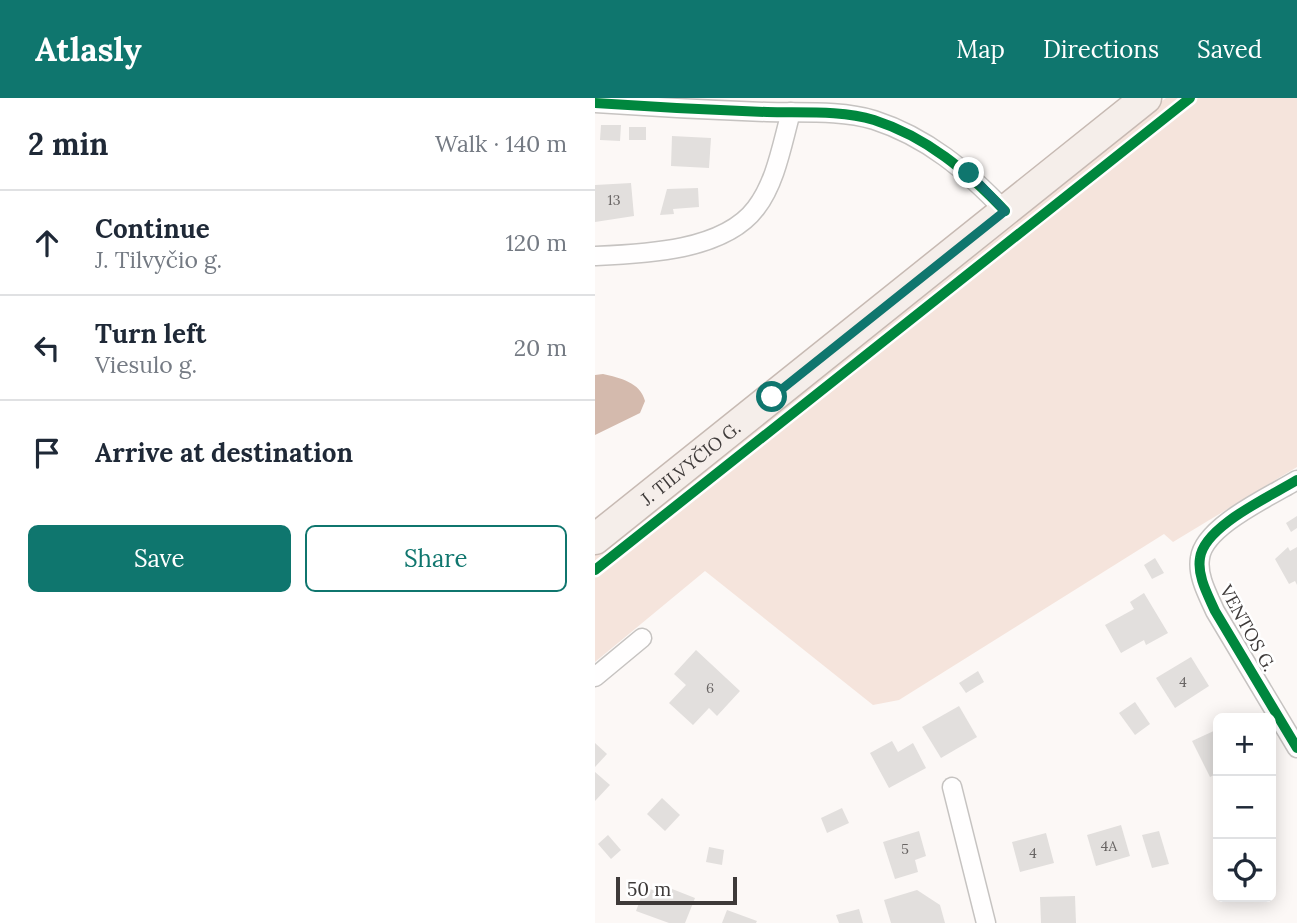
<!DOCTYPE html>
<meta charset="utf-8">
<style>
:root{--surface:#fff;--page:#f2f2f3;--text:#1f2937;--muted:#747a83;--line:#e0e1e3;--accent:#0f766e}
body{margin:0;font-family:Lora,serif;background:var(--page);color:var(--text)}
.controls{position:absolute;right:21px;bottom:21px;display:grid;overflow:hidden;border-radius:10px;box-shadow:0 4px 18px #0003}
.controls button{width:63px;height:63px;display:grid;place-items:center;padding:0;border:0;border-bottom:2px solid var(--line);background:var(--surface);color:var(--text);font:35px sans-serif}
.scale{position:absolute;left:21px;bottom:18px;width:121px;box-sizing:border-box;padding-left:7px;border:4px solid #3e3a39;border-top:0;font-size:19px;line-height:24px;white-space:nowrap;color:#3e3a39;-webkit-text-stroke:5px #fff;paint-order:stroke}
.stop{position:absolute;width:21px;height:21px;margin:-16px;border:5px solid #0f766e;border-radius:50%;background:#fff}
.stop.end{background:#0f766e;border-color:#fff;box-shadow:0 2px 7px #0008}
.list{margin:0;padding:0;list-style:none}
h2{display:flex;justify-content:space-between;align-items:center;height:91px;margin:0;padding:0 28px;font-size:30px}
h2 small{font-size:23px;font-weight:400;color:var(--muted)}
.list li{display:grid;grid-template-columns:46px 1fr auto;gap:21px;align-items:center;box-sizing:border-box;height:105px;padding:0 28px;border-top:2px solid var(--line)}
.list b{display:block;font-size:26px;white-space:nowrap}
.list p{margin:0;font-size:23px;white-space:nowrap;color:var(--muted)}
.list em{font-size:23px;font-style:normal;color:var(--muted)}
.actions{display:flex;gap:14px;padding:21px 28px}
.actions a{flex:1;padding:16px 0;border:2px solid var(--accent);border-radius:10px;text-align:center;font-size:24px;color:var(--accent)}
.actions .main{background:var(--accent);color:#fff}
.icon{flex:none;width:38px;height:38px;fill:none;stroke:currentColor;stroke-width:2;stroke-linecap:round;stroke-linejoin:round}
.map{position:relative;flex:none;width:702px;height:825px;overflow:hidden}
header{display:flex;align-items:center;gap:42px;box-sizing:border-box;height:98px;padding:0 35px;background:var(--accent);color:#fff}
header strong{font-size:33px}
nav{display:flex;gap:38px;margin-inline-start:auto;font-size:24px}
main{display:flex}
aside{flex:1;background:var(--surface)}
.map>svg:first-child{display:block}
.green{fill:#f5e4dc}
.water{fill:#d4baad}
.building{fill:#e2dfdd}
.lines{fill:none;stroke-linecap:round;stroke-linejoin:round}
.street-casing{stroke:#c6c3c1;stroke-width:21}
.primary-casing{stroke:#c7bab3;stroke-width:33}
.street{stroke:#fffefe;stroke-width:18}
.primary{stroke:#f5eeea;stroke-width:30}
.cycleway-casing{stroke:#fff;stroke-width:15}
.cycleway{stroke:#00873e;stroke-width:10}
.route{stroke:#0f766e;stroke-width:9}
.labels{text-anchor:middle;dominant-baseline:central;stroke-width:5;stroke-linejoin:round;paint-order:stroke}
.number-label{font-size:14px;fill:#686463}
.street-label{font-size:18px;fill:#3e3a39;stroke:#fff}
</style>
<header>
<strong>Atlasly</strong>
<nav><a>Map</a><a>Directions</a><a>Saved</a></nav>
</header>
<main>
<aside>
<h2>2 min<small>Walk · 140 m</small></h2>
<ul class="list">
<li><svg class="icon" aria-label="ahead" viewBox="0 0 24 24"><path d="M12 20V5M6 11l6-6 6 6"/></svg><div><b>Continue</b><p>J. Tilvyčio g.</p></div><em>120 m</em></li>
<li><svg class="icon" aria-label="left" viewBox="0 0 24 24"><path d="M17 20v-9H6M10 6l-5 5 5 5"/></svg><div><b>Turn left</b><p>Viesulo g.</p></div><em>20 m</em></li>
<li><svg class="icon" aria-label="arrive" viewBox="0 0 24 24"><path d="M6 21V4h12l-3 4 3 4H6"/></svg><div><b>Arrive at destination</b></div></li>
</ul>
<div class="actions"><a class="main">Save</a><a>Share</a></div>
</aside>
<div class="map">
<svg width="702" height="825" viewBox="0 0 702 825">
<rect width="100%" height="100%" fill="#fcf8f6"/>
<!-- green -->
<polygon class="green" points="571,0 702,0 702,369 578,444 569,436 304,602 278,607 110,473 0,564 0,456"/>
<!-- water -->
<path class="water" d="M8,276C25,280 45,284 50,303L45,315L0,337V277Z"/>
<!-- building -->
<g class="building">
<polygon points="6,27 26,27 25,43 5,42"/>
<rect x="34" y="29" width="17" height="13"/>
<polygon points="77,38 116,40 114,70 76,68"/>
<polygon points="36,85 39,118 0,124 0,87"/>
<polygon points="103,90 104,109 78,111 79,116 65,117 72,91"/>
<polygon points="702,418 702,430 696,434 691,425"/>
<polygon points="693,449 695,453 702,449 702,487 700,483 694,486 680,461"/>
<polygon points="560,460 569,475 557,481 549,467"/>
<polygon points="549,495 573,535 551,547 549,542 526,555 510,527 539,511 535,504"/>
<polygon points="101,552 145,593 122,618 114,610 98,627 74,605 91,587 79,576"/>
<polygon points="596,559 614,588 580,610 561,580"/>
<polygon points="383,573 389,584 371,595 364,585"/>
<polygon points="540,604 555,626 540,637 524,615"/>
<polygon points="364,608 382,639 346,660 327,629"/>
<polygon points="623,631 623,675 615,679 597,643"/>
<polygon points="297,643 303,654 318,645 331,670 294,690 275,655"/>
<polygon points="0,645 12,656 0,669"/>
<polygon points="0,674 15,687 0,703"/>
<polygon points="67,700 85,717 70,733 52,716"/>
<polygon points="247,710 254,725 232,735 226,720"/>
<polygon points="526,727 535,758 501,768 492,737"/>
<polygon points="324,733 331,758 320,762 323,774 300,781 288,744"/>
<polygon points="564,733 574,766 557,770 547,737"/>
<polygon points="451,735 459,765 425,774 417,744"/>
<polygon points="13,737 26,752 16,761 3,746"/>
<polygon points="114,749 129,752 127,767 111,764"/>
<polygon points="67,787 100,800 90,825 74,825 41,813 50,789 65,795"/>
<polygon points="322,792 345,807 350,825 296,825 289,802"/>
<polygon points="480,798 481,825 446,825 445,799"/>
<polygon points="264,811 268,825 244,825 241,817"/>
<polygon points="132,812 162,823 161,825 127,825"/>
</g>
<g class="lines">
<!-- street casing -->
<g class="street-casing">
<g id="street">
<path d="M0,5C57,9 114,12 172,14C206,15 246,12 279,22C332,39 372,73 410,113"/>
<path d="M0,158C49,156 129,153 161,110C181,84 187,46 196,14"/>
<path d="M702,382C676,398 609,428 605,460C602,478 613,497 620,513L702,650"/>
<polyline points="0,579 47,540"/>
<polyline points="357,689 391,825"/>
</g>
</g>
<!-- primary casing -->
<g class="primary-casing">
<g id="primary">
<path id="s1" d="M0,441L551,0"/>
</g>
</g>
<!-- street -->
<use href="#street" class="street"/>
<!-- primary -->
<use href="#primary" class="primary"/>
<!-- cycleway casing -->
<g class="cycleway-casing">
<g id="cycleway">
<path d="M0,5C57,9 114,12 172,14C206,15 246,12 279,22C332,39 372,73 410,113"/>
<path d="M702,382C676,398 609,428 605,460C602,478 613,497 620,513L702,650"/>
<polyline points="0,472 595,0"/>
</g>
</g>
<!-- cycleway -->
<use href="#cycleway" class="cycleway"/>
</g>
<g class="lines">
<!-- route -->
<polyline class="route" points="177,299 410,113 374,75"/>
</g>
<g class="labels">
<!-- number labels -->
<g class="number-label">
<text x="19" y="102">13</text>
<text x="588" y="584">4</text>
<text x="115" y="590">6</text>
<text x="514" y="748">4A</text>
<text x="310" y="751">5</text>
<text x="438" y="755">4</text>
</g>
<!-- street labels -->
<g class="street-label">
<text stroke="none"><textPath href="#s1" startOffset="122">J. TILVYČIO G.</textPath></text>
<text transform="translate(653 530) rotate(61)">VENTOS G.</text>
</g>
</g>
</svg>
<div class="controls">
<button>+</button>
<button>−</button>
<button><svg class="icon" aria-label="locate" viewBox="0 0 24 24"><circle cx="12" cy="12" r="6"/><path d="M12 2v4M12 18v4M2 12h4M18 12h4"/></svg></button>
</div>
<div class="scale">50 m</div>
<div class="stop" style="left:177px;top:299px"></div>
<div class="stop end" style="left:374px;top:75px"></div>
</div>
</main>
